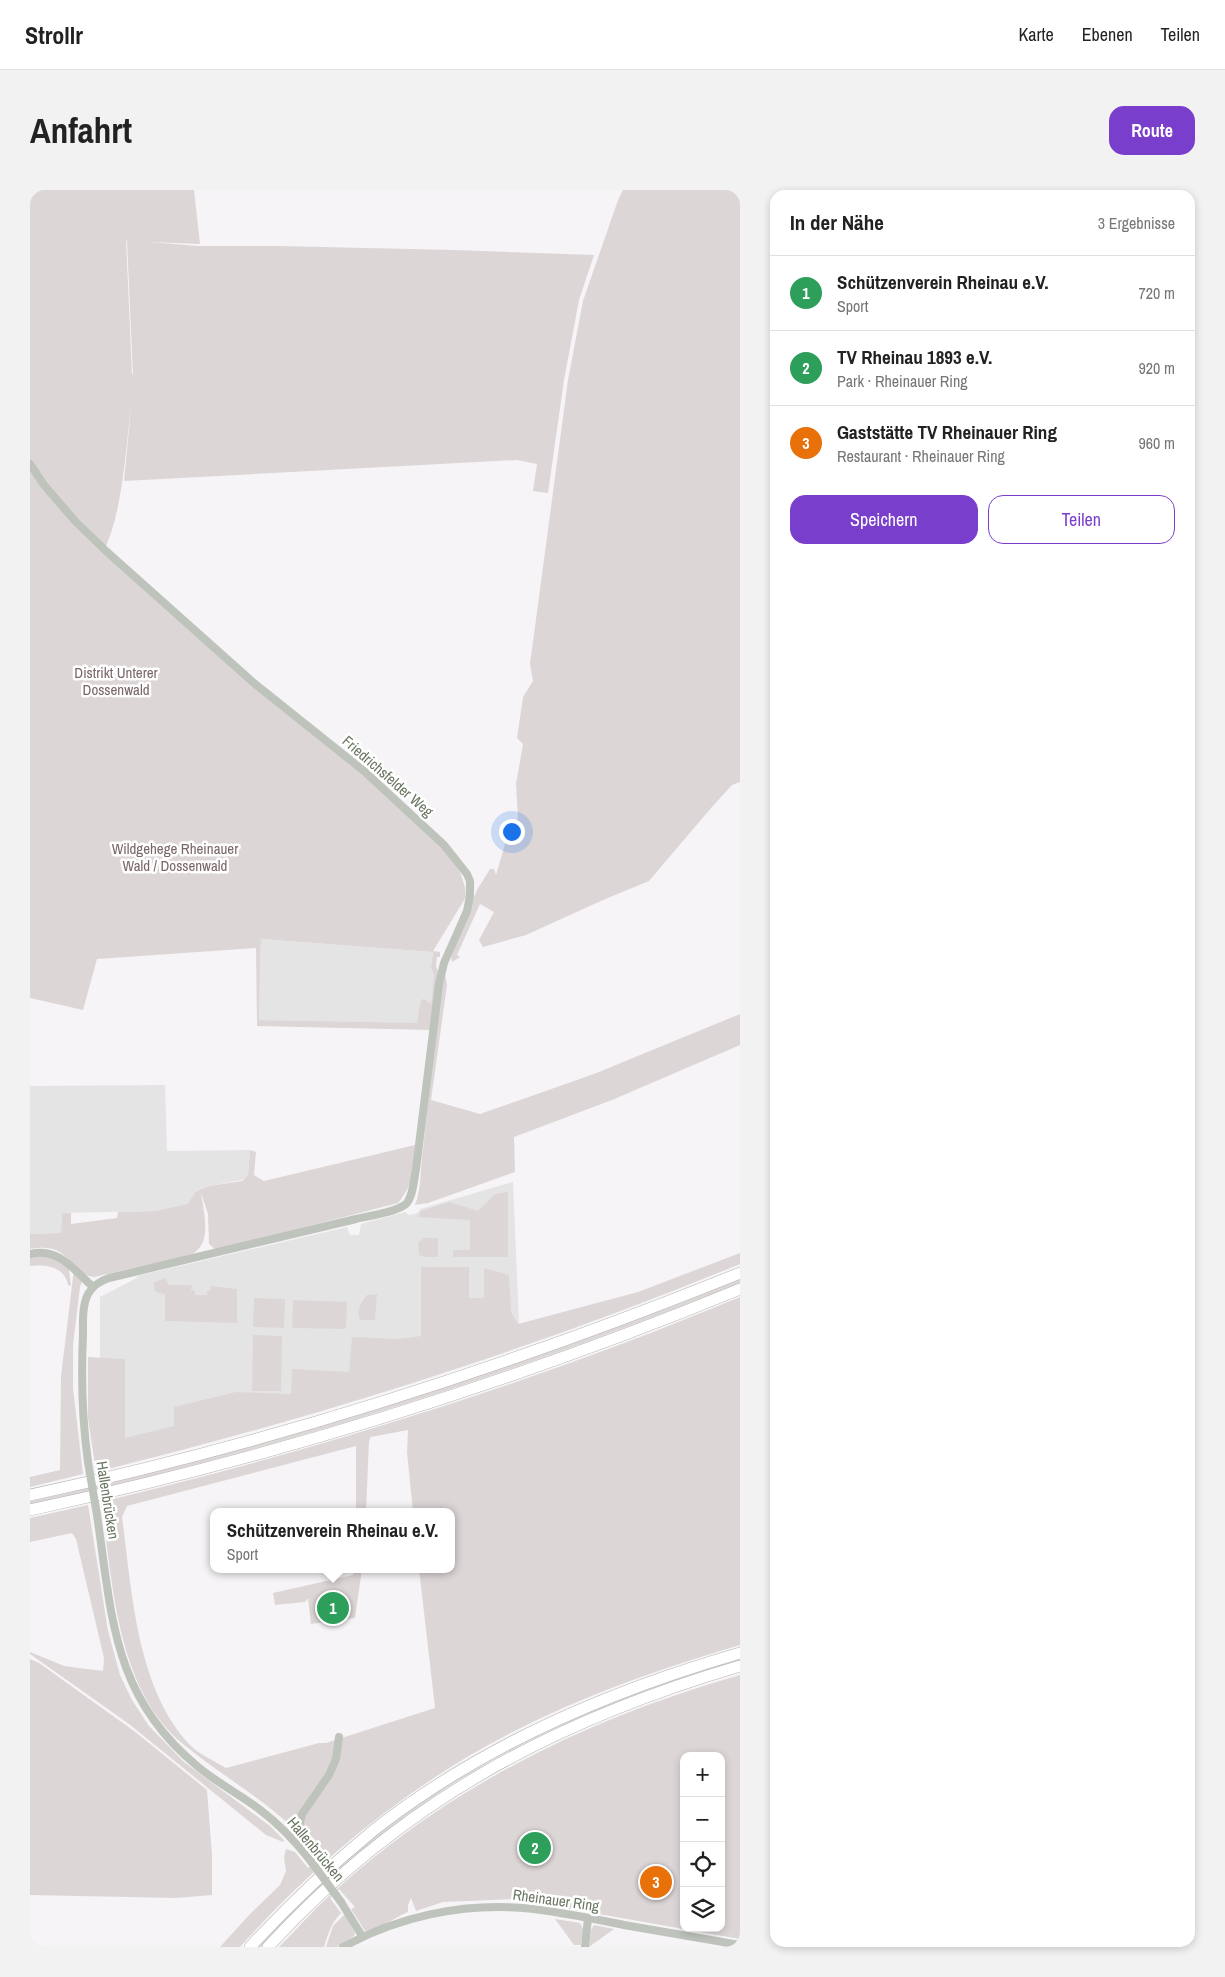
<!DOCTYPE html>
<html lang="de">
<meta charset="utf-8">
<style>
:root{--surface:#fff;--page:#f2f2f2;--text:#222;--muted:#767676;--line:#e0e0e0;--accent:#793fcc}
body{margin:0;font-family:"Archivo Narrow",sans-serif;background:var(--page);color:var(--text)}
.controls{position:absolute;right:15px;bottom:15px;display:grid;overflow:hidden;border-radius:10px;box-shadow:0 2px 8px #0003}
.controls button{width:45px;height:45px;display:grid;place-items:center;padding:0;border:0;border-bottom:1px solid var(--line);background:var(--surface);color:var(--text);font:25px sans-serif}
.you{position:absolute;left:481px;top:641px;width:18px;height:18px;margin:-12px;border:4px solid #fff;border-radius:50%;background:#1a73e8;box-shadow:0 0 0 8px #1a73e833}
.badge{display:grid;place-items:center;width:32px;height:32px;border-radius:50%;background:var(--accent);color:#fff;font-size:16px;font-weight:700}
.pin{position:absolute;translate:-50% -50%;border:2px solid #fff;box-shadow:0 1px 5px #0006}
.popup{position:absolute;left:180px;top:1318px;width:245px;height:65px;box-sizing:border-box;display:grid;place-content:center;border-radius:10px;background:var(--surface);filter:drop-shadow(0 1px 4px #0005);font-size:16px;white-space:nowrap;color:var(--muted)}
.popup b{font-size:19px;color:var(--text)}
.popup::after{content:'';position:absolute;left:50%;top:100%;margin-left:-10px;border:10px solid transparent;border-top-color:var(--surface)}
.list{margin:0;padding:0;list-style:none}
h2{display:flex;justify-content:space-between;align-items:center;height:65px;margin:0;padding:0 20px;font-size:21px}
h2 small{font-size:16px;font-weight:400;color:var(--muted)}
.list li{display:grid;grid-template-columns:32px 1fr auto;gap:15px;align-items:center;box-sizing:border-box;height:75px;padding:0 20px;border-top:1px solid var(--line)}
.list b{display:block;font-size:19px;white-space:nowrap}
.list p{margin:0;font-size:16px;white-space:nowrap;color:var(--muted)}
.list em{font-size:16px;font-style:normal;color:var(--muted)}
.actions{display:flex;gap:10px;padding:15px 20px}
.actions a{flex:1;padding:11px 0;border:1px solid var(--accent);border-radius:15px;text-align:center;font-size:18px;color:var(--accent)}
.actions .main{background:var(--accent);color:#fff}
.icon{flex:none;width:28px;height:28px;fill:none;stroke:currentColor;stroke-width:2;stroke-linecap:round;stroke-linejoin:round}
.map{position:relative;flex:none;width:710px;height:1757px;overflow:hidden;border-radius:15px}
header{display:flex;align-items:center;gap:30px;box-sizing:border-box;height:70px;padding:0 25px;background:var(--surface);border-bottom:1px solid var(--line)}
header strong{font-size:24px}
nav{display:flex;gap:28px;margin-inline-start:auto;font-size:18px}
.intro{display:flex;align-items:center;justify-content:space-between;box-sizing:border-box;height:120px;padding:0 30px}
h1{margin:0;font-size:35px}
.button{padding:12px 22px;border-radius:15px;background:var(--accent);color:#fff;font-size:18px;font-weight:700}
main{display:flex;gap:30px;padding:0 30px}
aside{flex:1;background:var(--surface);border-radius:15px;box-shadow:0 2px 8px #0003}
.map>svg:first-child{display:block}
.built{fill:#e5e4e4}
.green{fill:#ddd6d7;fill-rule:evenodd}
.lines{fill:none;stroke-linecap:round;stroke-linejoin:round}
.highway-casing{stroke:#b0b5ae;stroke-width:12}
.minor{stroke:#bec3bc;stroke-width:8}
.highway{stroke:#fff;stroke-width:11}
.minor-bridge{stroke:#bec3bc;stroke-width:8}
.labels{text-anchor:middle;dominant-baseline:central;stroke-width:5;stroke-linejoin:round;paint-order:stroke}
.park-label{font-size:15px;fill:#796768;stroke:#fff}
.street-label{font-size:15px;fill:#687660;stroke:#fff}
</style>
<header>
<strong>Strollr</strong>
<nav><a>Karte</a><a>Ebenen</a><a>Teilen</a></nav>
</header>
<div class="intro"><h1>Anfahrt</h1><a class="button">Route</a></div>
<main>
<div class="map">
<svg width="710" height="1757" viewBox="0 0 710 1757">
<rect width="100%" height="100%" fill="#f6f4f6"/>
<!-- built -->
<g class="built">
<polygon points="231,749 403,762 401,777 405,785 398,834 229,830"/>
<polygon points="135,895 137,961 220,960 218,985 212,990 179,996 165,1002 159,1014 125,1021 32,1023 31,1043 0,1044 0,896"/>
<polygon points="483,992 489,1134 80,1261 70,1166 70,1107 107,1088 107,1086 317,1037 320,1045 329,1045 331,1034 375,1022 379,1025 388,1023 390,1019"/>
</g>
<!-- green -->
<g class="green">
<path d="M0,0H164L170,54L119,52L168,56H249L424,60L564,65L549,110L534,190L518,303L503,301L507,274L487,270L94,291L101,218C95,263 93,322 73,363L331,583L413,658L430,682L435,697L436,707L403,761L410,762V767H407L406,776L408,781L401,840L227,836L226,758L67,769L53,820L0,808ZM96,50L97,51L103,184H102ZM231,749L403,762L401,777L404,785L401,814L394,809L391,810L387,833L229,830Z"/>
<polygon points="593,0 710,0 710,592 702,595 681,618 619,691 573,710 496,745 453,757 449,750 464,722 450,714 427,765 430,767 422,772 421,768 423,761 447,700 460,679 464,679 466,685 478,644 486,645 485,639 488,628 486,594 493,554 487,548 493,507 503,491 500,474 538,190 553,111 588,10"/>
<path d="M415,783L417,795L401,910L450,924L564,884L710,824V855L582,910L484,947L485,982L398,1013L385,1015C392,998 390,977 393,959C400,900 403,841 415,783Z"/>
<path d="M385,955C383,980 384,994 368,1013L186,1060L179,1054L178,1024L171,1003C173,1018 180,1044 170,1057C168,1060 164,1063 161,1065L64,1087C36,1083 43,1051 0,1059V1044L31,1043L32,1023H41V1034L87,1028L88,1022L125,1021L158,1014L165,1002L179,996L212,991L218,985L220,960L226,962L224,985L234,991Z"/>
<polygon points="478,1002 478,1067 423,1067 423,1060 440,1060 440,1030 388,1027 391,1021 419,1012 448,1021 465,1004"/>
<polygon points="393,1048 408,1048 408,1067 394,1067 389,1065 388,1053"/>
<path d="M710,1063V1074C501,1160 285,1228 66,1282L58,1228V1167L95,1169V1248L144,1236V1217L206,1202L261,1204L262,1179L319,1182L322,1147L368,1149L391,1146V1077H439V1108H454V1078L479,1085L481,1122L488,1134L608,1102Z"/>
<path d="M15,1066L30,1071L39,1079L41,1096L38,1095C35,1077 16,1074 0,1076V1067Z"/>
<polygon points="44,1079 53,1088 50,1097 43,1155 43,1198 53,1284 0,1297 0,1287 30,1280 31,1186"/>
<polygon points="135,1088 139,1095 162,1095 161,1100 165,1101 165,1105 177,1105 177,1101 180,1101 181,1096 207,1099 207,1133 135,1131 135,1104 126,1102 123,1093"/>
<path d="M710,1089V1093C479,1186 243,1261 0,1315V1311L49,1300L467,1179L632,1120Z"/>
<path d="M347,1104L345,1130H330C326,1121 331,1112 337,1105Z"/>
<path d="M710,1107V1455C642,1475 575,1498 511,1528C395,1582 295,1662 210,1757H190L220,1724L250,1695L256,1681L254,1668L256,1659L265,1662L278,1678L288,1670C280,1659 272,1646 262,1637C229,1606 188,1583 153,1554C86,1499 83,1392 71,1312C288,1260 504,1193 710,1107ZM378,1240L377,1262L383,1322H422V1379H389L405,1518L296,1553H289L196,1578C185,1571 170,1565 161,1556C106,1499 102,1400 92,1327L97,1316L326,1256V1322H336L339,1251L341,1247Z"/>
<polygon points="224,1108 255,1109 254,1138 223,1137"/>
<polygon points="263,1110 317,1112 316,1137 314,1139 264,1138 262,1137"/>
<polygon points="223,1145 252,1146 251,1201 222,1201"/>
<polygon points="58,1315 78,1441 90,1485 102,1510 119,1536 154,1572 240,1636 254,1650 253,1652 236,1645 99,1534 0,1464 0,1462 34,1476 73,1481 74,1468 46,1349 42,1343 0,1352 0,1328"/>
<polygon points="324,1379 332,1379 325,1428 281,1434 278,1408 275,1412 245,1415 243,1403 323,1385"/>
<path d="M710,1468V1471C639,1494 568,1517 501,1550C395,1602 312,1672 231,1757H227C268,1713 312,1670 360,1634C413,1594 472,1560 532,1532C589,1506 650,1487 710,1468Z"/>
<polygon points="0,1469 9,1473 104,1541 177,1600 182,1665 182,1705 146,1708 0,1705"/>
<path d="M710,1485V1749L484,1709L413,1712L386,1721L381,1708L378,1715V1722C364,1727 351,1740 335,1741L321,1719L325,1717L309,1699L300,1708L311,1723C301,1733 298,1744 294,1757H249C269,1737 287,1716 308,1698C423,1594 562,1527 710,1485ZM654,1566H691V1738H654Z"/>
<polygon points="315,1724 325,1743 324,1746 307,1757 296,1757 303,1736"/>
<polygon points="525,1729 550,1733 553,1739 551,1755 544,1755"/>
<polygon points="564,1735 584,1739 559,1757 561,1740"/>
</g>
<g class="lines">
<!-- highway casing -->
<g class="highway-casing">
<g id="highway">
<path d="M0,1305C243,1253 480,1176 710,1083"/>
<path d="M0,1320C242,1268 481,1193 710,1099"/>
<path d="M220,1757C259,1715 300,1676 344,1640C452,1555 579,1501 710,1463"/>
<path d="M238,1757C371,1612 523,1531 710,1476"/>
</g>
</g>
<!-- minor -->
<g class="minor">
<path d="M0,274L14,295L45,331L76,361L225,494L334,581L414,655L437,684L440,691V706L437,721L414,773L409,794L386,979C384,989 383,1007 376,1014C367,1022 338,1026 326,1029L79,1088C70,1091 63,1095 58,1104C52,1116 53,1132 53,1145C51,1188 52,1229 58,1272"/>
<path d="M0,1064C29,1057 44,1080 63,1097"/>
<path d="M67,1325C82,1425 82,1506 167,1576C186,1592 209,1604 229,1619C249,1634 265,1651 280,1670"/>
<polyline points="263,1649 268,1641 272,1624 299,1585 306,1569 309,1547"/>
<polyline points="311,1712 332,1746"/>
<path d="M313,1757C367,1727 431,1713 493,1718C527,1721 560,1728 594,1735C633,1742 671,1748 710,1755"/>
<polyline points="555,1757 558,1728"/>
</g>
<!-- highway -->
<use href="#highway" class="highway"/>
<!-- minor-bridge -->
<g class="minor-bridge">
<polyline points="58,1272 67,1325"/>
<polyline points="280,1670 311,1712"/>
</g>
</g>
<g class="labels">
<!-- park labels -->
<g class="park-label">
<text x="86" y="482">Distrikt Unterer<tspan x="86" dy="17">Dossenwald</tspan></text>
<text x="145" y="658">Wildgehege Rheinauer<tspan x="145" dy="17">Wald / Dossenwald</tspan></text>
</g>
<!-- street labels -->
<g class="street-label">
<text transform="translate(358 586) rotate(41)">Friedrichsfelder Weg</text>
<text transform="translate(78 1310) rotate(81)">Hallenbrücken</text>
<text transform="translate(286 1659) rotate(50)">Hallenbrücken</text>
<text transform="translate(526 1710) rotate(8)">Rheinauer Ring</text>
</g>
</g>
</svg>
<div class="controls">
<button>+</button>
<button>−</button>
<button><svg class="icon" aria-label="locate" viewBox="0 0 24 24"><circle cx="12" cy="12" r="6"/><path d="M12 2v4M12 18v4M2 12h4M18 12h4"/></svg></button>
<button><svg class="icon" aria-label="layers" viewBox="0 0 24 24"><path d="M12 4l9 5-9 5-9-5zM3 14l9 5 9-5"/></svg></button>
</div>
<div class="you"></div>
<div class="pin badge" style="left:303px;top:1418px;background:#2e9e5b">1</div>
<div class="popup"><b>Schützenverein Rheinau e.V.</b>Sport</div>
<div class="pin badge" style="left:505px;top:1658px;background:#2e9e5b">2</div>
<div class="pin badge" style="left:626px;top:1692px;background:#e8710a">3</div>
</div>
<aside>
<h2>In der Nähe<small>3 Ergebnisse</small></h2>
<ul class="list">
<li><span class="badge" style="background:#2e9e5b">1</span><div><b>Schützenverein Rheinau e.V.</b><p>Sport</p></div><em>720 m</em></li>
<li><span class="badge" style="background:#2e9e5b">2</span><div><b>TV Rheinau 1893 e.V.</b><p>Park · Rheinauer Ring</p></div><em>920 m</em></li>
<li><span class="badge" style="background:#e8710a">3</span><div><b>Gaststätte TV Rheinauer Ring</b><p>Restaurant · Rheinauer Ring</p></div><em>960 m</em></li>
</ul>
<div class="actions"><a class="main">Speichern</a><a>Teilen</a></div>
</aside>
</main>
